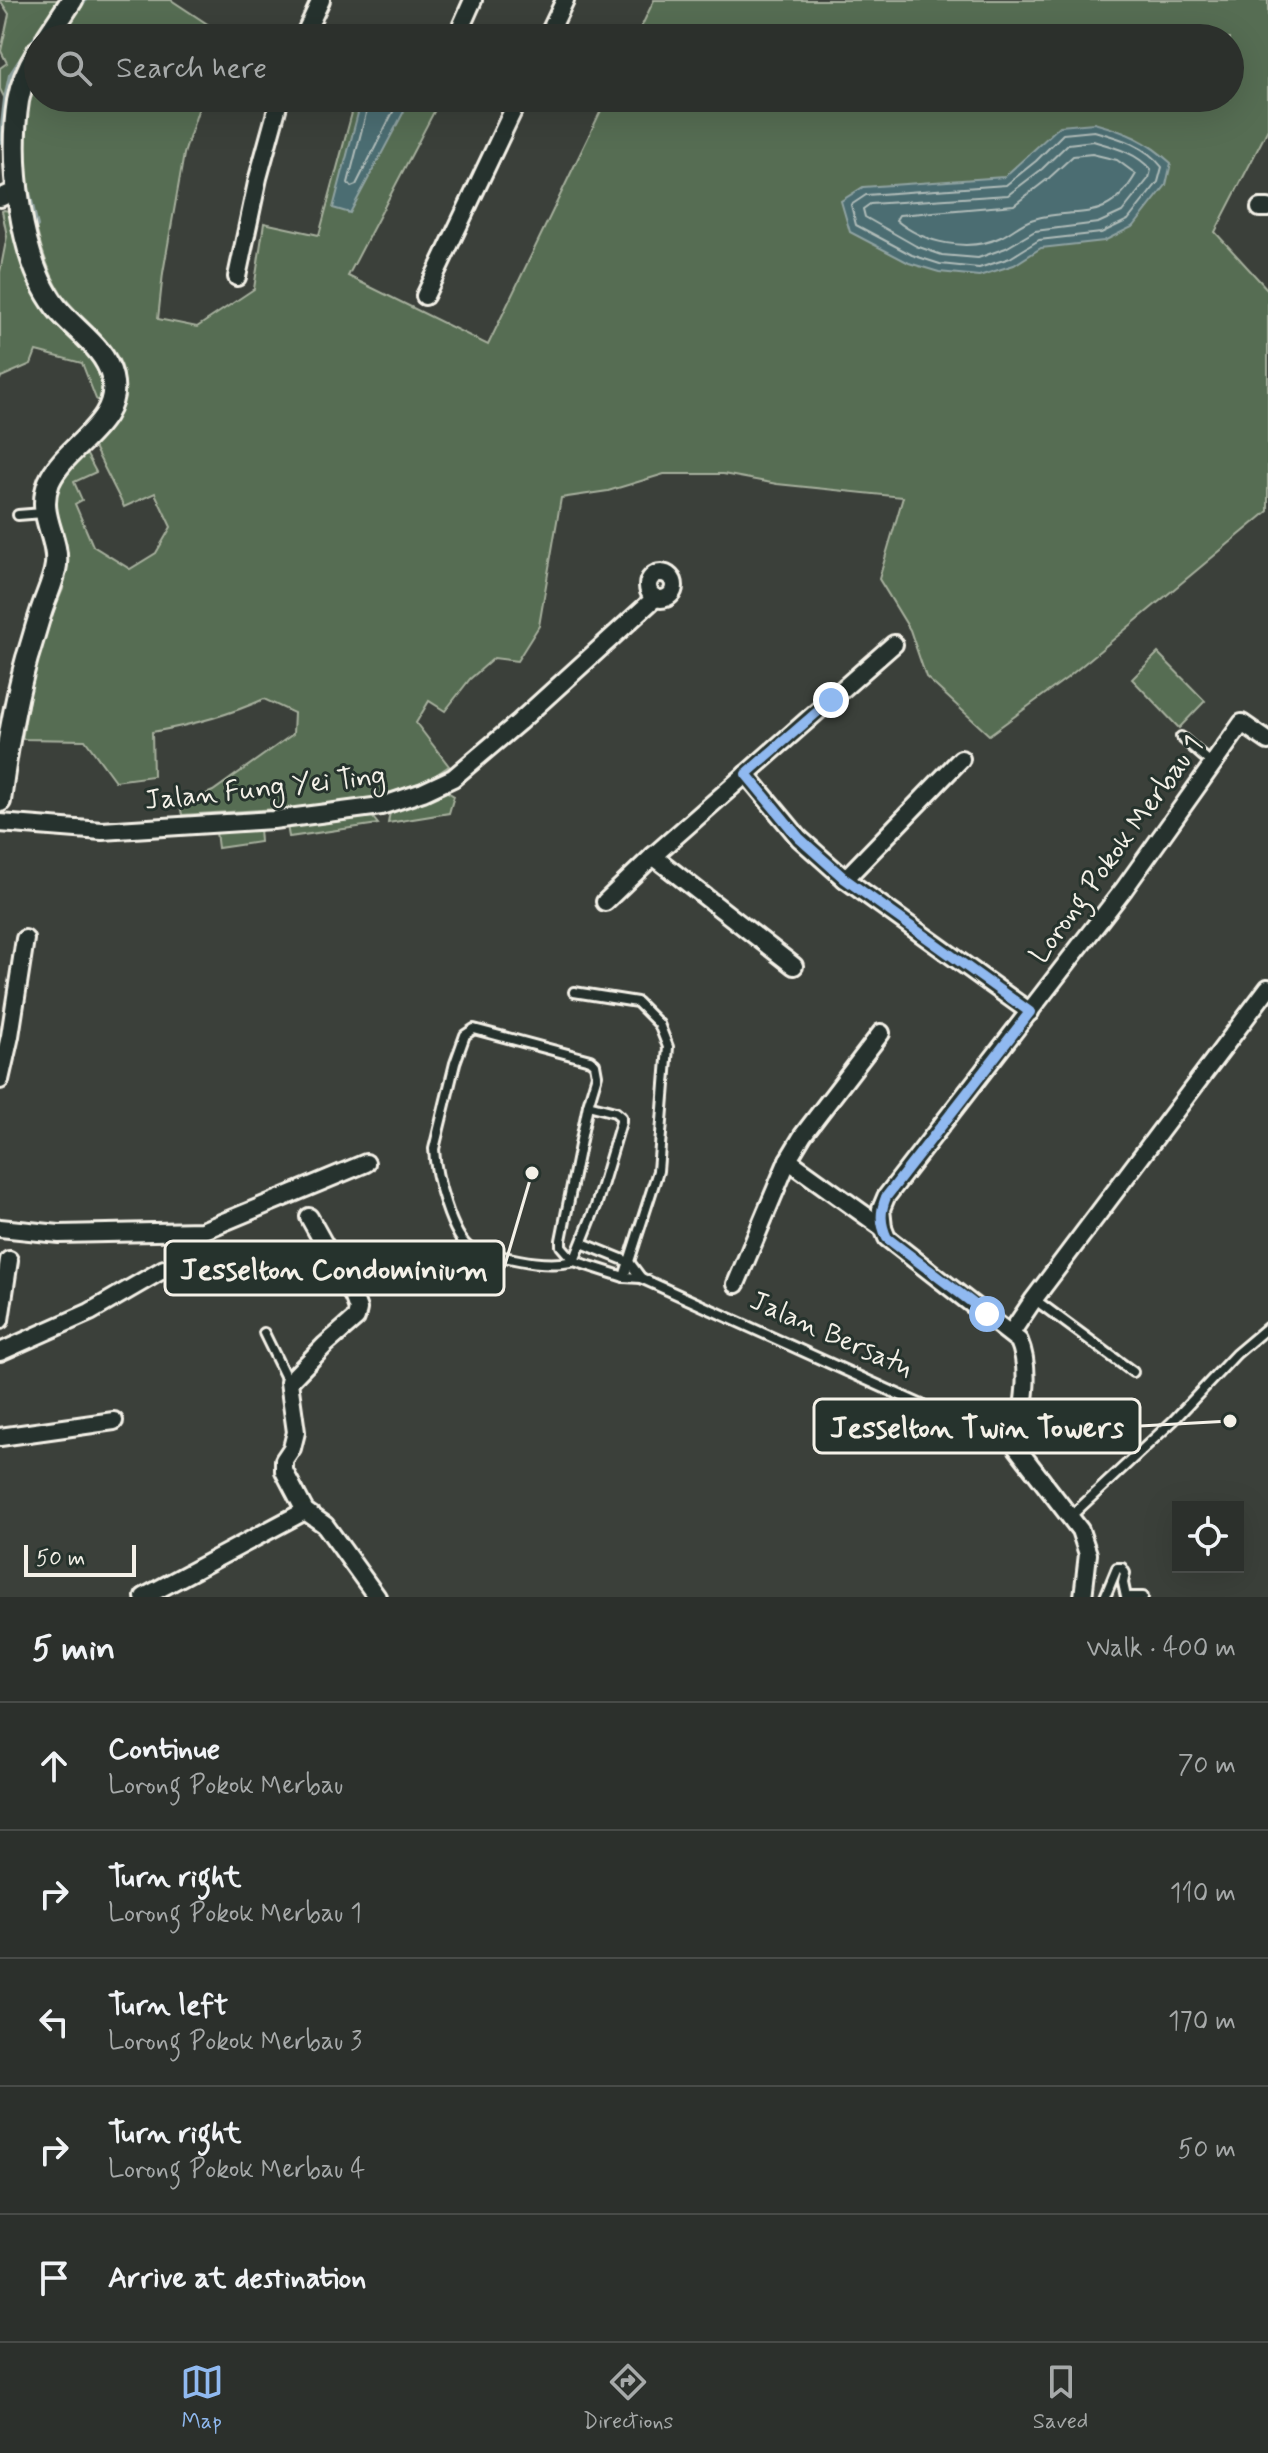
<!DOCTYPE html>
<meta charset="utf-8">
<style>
:root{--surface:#2c302c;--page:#383c38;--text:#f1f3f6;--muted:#a6a9a9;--line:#484b48;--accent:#90b9f0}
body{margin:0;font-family:Mynerve,sans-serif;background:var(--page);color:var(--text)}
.controls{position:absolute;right:24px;bottom:24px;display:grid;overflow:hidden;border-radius:0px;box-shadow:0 8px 32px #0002}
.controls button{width:72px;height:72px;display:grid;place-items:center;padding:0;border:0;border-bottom:2px solid var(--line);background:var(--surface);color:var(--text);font:40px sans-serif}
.scale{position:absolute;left:24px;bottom:20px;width:112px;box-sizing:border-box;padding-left:8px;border:4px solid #f4f1e8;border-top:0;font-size:22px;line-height:28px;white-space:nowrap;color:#f4f1e8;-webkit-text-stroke:6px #26332d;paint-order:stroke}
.stop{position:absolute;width:24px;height:24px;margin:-18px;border:6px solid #90b9f0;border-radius:50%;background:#fff}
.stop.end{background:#90b9f0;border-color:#fff;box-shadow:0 2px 8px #0008}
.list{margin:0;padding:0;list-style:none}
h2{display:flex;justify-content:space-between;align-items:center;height:104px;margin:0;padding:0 32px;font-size:34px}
h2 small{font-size:26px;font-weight:400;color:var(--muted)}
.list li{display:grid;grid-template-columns:52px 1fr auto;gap:24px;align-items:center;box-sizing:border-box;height:128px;padding:0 32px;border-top:2px solid var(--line)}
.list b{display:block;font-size:30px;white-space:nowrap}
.list p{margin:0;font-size:26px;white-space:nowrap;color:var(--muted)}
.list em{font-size:26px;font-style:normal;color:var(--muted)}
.icon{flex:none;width:44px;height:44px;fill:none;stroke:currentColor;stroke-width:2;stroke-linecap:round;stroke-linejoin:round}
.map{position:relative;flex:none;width:1268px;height:1597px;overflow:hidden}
.search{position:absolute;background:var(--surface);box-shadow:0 8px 32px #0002;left:24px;right:24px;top:24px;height:88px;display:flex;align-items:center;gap:20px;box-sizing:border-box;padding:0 28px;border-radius:44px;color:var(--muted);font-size:30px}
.sheet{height:744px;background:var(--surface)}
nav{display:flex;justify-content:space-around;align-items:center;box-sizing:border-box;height:112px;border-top:2px solid var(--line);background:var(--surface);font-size:22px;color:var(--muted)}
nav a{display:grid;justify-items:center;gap:4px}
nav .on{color:var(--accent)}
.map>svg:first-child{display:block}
.green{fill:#576d52;stroke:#a6af9d;stroke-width:2}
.water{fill:#4b6d72;stroke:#8fa2a1;stroke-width:2}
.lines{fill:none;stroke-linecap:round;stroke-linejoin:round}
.shore{stroke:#b0bcb9;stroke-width:2}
.stream{stroke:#8fa2a1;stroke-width:4}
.service-casing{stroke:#f4f1e8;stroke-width:14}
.minor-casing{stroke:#f4f1e8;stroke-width:22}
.tertiary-casing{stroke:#f4f1e8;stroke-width:26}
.service{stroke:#26332d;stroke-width:8}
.minor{stroke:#26332d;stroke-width:16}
.tertiary{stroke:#26332d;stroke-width:20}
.route{stroke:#90b9f0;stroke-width:10}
.labels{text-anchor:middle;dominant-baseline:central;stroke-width:6;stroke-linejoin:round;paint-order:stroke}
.street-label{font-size:28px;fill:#f4f1e8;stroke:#26332d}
.leader{fill:none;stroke:#f4f1e8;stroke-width:3}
.callout-dot{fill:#f4f1e8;stroke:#26332d;stroke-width:3}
.callout{fill:#26332d;stroke:#f4f1e8;stroke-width:3}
.callout-label{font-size:30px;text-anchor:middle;font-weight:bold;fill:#f4f1e8}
</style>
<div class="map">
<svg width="1268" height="1597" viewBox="0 0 1268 1597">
<rect width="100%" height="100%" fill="#3b403a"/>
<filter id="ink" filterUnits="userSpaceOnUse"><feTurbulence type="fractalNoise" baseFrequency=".0125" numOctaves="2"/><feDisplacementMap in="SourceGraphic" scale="16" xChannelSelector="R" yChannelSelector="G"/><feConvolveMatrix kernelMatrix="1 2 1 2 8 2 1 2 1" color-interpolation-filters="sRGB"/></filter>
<g filter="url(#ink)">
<!-- green -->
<g class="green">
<polygon points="0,0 60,0 10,75 5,99 0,89 0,68 7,63 1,51 9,14"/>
<polygon points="86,0 171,0 224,35 223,38 59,38"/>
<path d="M654,0H1268V129L1215,232L1268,290V511L1067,678L989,735L926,677L910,630L879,579L903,497L777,484L723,474H664L608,491L561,498L539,626L517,661L494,658L470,679L445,711L429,701L416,723L449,766L415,789L357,804L182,815L180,805L213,791L293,734L294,713L264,699C227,716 192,725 152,732L153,776L115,781L85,740L22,739L33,675L49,622L63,589L67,562L54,515L56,483L80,453L87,455L96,472L74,482L82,500L75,504L93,546L130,569L156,553L171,527L155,493L124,507L94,447V441C106,421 129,395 123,370C116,342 78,317 62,294C31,249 11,120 38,71V98H202L184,154L163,273L158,319L197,327L254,289L264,223L319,235L356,98H422L437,106L348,276L488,345L607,98H1230V38H636Z"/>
<polygon points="4,210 13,212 26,251 106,368 105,406 96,399 82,363 36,351 31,364 1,377 0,380 0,272 7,236 2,211"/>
<polygon points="1158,653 1205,701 1179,728 1132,679"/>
<polygon points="444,790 454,796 449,813 388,823 390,812 420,802"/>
<polygon points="370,814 378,824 289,837 287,825"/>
<polygon points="259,828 260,842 218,848 216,832"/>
</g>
<!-- water -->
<g class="water">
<polygon points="362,98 401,98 409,102 350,213 333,208"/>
<path d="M1094,123C1126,132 1146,140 1171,163L1166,185L1134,226L1104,241L1041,248L1014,265L979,276L939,272L909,263L850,232L841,201L863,187L1004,177L1060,126Z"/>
</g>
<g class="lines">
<!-- shore -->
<g class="shore">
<polyline points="370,98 348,183 351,187 356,185 400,98"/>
<path d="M1094,131C1119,138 1145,145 1162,167L1158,182L1128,220L1101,233L1039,240L1010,258L979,268L940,264L912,255L856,225L851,205L866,195L1006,185L1036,161L1063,134Z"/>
<path d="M1093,141C1114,147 1137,153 1151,170L1149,178L1122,212L1098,223L1035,231L1006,248L978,258L942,255L916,246L865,217L863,209L870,204L1008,195L1042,169L1068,144Z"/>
<path d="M1092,154L1117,160L1136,174C1106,226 1080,206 1034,219C1022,222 1012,232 1001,237C969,253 923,243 896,220L899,215L1014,205L1049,178L1073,156Z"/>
</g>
<!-- stream -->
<g class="stream">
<polyline points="59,38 85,0"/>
<polyline points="0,142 5,99 10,75 60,0"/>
<polyline points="28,188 37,226"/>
<polyline points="45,470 47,464 56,454"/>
</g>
<!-- service casing -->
<g class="service-casing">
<g id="service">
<polyline points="18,515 43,513"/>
<polyline points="1181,737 1212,764"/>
<polyline points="574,992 637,1002 659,1024 668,1047 658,1171 624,1277"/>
<polyline points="582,1243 629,1262 641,1278"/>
<path d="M574,1261L561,1246V1240L588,1105L597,1075L595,1064L590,1060L474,1029L465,1035L455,1063L434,1149C435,1173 451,1238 472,1250C504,1256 542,1269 574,1261L624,1277L641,1278L1017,1448"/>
<polyline points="574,1261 596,1206 621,1122 621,1117 615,1112 588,1105"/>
<polyline points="1034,1299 1133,1372"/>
<polyline points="264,1333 288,1382"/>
<polyline points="1071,1516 1173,1421 1236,1354 1268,1327"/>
<polyline points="1105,1597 1117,1568 1122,1568 1125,1573 1123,1583 1126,1597"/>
<polyline points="1130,1597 1143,1597"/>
</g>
</g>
<!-- minor casing -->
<g class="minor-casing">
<g id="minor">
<polyline points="303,38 321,0"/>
<polyline points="456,38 473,0"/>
<polyline points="547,38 565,0"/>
<polyline points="0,198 17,190"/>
<polyline points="1260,208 1268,208"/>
<polyline points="237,277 258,178 280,98"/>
<polyline points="425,296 519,98"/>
<circle cx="661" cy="586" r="13"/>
<polyline points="746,774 799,838 845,879 1030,1012"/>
<polyline points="0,823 102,831 273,820 381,806 423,792 453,778 519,722 655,598"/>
<polyline points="653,856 794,966"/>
<polyline points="845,879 961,759"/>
<polyline points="605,902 653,856 894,644"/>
<polyline points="0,1080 10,1036 25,939"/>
<path d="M788,1160L883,1228L887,1238L1019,1341C1033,1374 1021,1414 1017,1448L1080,1530L1088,1554L1083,1597"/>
<polyline points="309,1217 354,1298 358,1309 356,1318 325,1345 289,1382 296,1432 292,1448 284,1460 284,1471 305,1511 325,1525 377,1597"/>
<polyline points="0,1228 59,1234 202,1231 366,1163"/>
<polyline points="883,1228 881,1209 886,1197 1124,889 1242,723 1268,741"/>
<polyline points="736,1284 788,1160 803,1135 881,1033"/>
<polyline points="0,1320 9,1260"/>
<polyline points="1011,1333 1034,1299 1268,988"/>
<polyline points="0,1352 90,1312 164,1269"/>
<polyline points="0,1437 114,1421"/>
<polyline points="144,1597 305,1511"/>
</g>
</g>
<!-- tertiary casing -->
<g class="tertiary-casing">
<g id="tertiary">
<polyline points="47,38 72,0"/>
<path d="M0,801C6,753 14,705 27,658C32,643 36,627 41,612C46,596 54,581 56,565C59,536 36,515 49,482C65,445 123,424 112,377C105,347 74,330 56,307C19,259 9,159 18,101C21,84 29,66 38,51"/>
</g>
</g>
<!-- service -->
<use href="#service" class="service"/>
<!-- minor -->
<use href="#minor" class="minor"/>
<!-- tertiary -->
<use href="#tertiary" class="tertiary"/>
</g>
</g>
<g class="lines" filter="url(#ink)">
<!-- route -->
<path class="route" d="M831,700L746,774L799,838L845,879L1030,1012L886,1197C880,1212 880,1223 887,1238L987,1314"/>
</g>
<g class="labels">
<!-- street labels -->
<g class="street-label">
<text transform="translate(265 789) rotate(-6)">Jalan Fung Yei Ting</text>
<text transform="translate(1117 850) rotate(-54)">Lorong Pokok Merbau 1</text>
<text transform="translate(831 1335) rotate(24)">Jalan Bersatu</text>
</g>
</g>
<!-- callouts -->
<path class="leader" d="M532 1173L504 1268M1230 1421L1140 1426"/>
<g class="callout-dot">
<circle cx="532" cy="1173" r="8"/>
<circle cx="1230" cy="1421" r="8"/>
</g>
<g class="callout">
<rect x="165" y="1241" width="339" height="54" rx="8"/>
<rect x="814" y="1399" width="326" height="54" rx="8"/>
</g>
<g class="callout-label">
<text x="334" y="1279">Jesselton Condominium</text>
<text x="977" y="1437">Jesselton Twin Towers</text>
</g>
</svg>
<div class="controls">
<button><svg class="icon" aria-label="locate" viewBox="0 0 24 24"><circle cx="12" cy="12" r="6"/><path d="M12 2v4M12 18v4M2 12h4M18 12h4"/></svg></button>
</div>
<div class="scale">50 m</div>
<div class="stop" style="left:987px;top:1314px"></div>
<div class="stop end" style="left:831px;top:700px"></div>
<div class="search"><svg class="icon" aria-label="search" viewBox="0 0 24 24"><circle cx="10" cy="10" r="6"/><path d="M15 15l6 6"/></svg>Search here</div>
</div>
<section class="sheet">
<h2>5 min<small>Walk · 400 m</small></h2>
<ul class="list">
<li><svg class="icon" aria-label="ahead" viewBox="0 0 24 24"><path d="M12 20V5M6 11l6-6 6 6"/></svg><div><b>Continue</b><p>Lorong Pokok Merbau</p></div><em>70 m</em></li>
<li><svg class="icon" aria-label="right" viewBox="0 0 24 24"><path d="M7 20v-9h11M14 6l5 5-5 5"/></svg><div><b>Turn right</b><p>Lorong Pokok Merbau 1</p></div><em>110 m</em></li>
<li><svg class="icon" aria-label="left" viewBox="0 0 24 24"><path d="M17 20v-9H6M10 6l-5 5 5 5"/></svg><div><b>Turn left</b><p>Lorong Pokok Merbau 3</p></div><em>170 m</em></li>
<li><svg class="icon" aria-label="right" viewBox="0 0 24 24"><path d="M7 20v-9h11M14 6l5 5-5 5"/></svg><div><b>Turn right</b><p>Lorong Pokok Merbau 4</p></div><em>50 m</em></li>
<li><svg class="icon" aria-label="arrive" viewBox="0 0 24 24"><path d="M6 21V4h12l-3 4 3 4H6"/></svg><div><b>Arrive at destination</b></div></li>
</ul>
</section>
<nav>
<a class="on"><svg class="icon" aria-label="map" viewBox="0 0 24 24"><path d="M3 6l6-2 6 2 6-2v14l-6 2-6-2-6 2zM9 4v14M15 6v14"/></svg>Map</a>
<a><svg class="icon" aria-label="directions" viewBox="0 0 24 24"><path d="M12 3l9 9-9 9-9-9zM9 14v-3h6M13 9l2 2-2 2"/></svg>Directions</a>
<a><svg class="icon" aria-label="saved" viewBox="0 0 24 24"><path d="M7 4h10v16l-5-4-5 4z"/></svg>Saved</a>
</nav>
